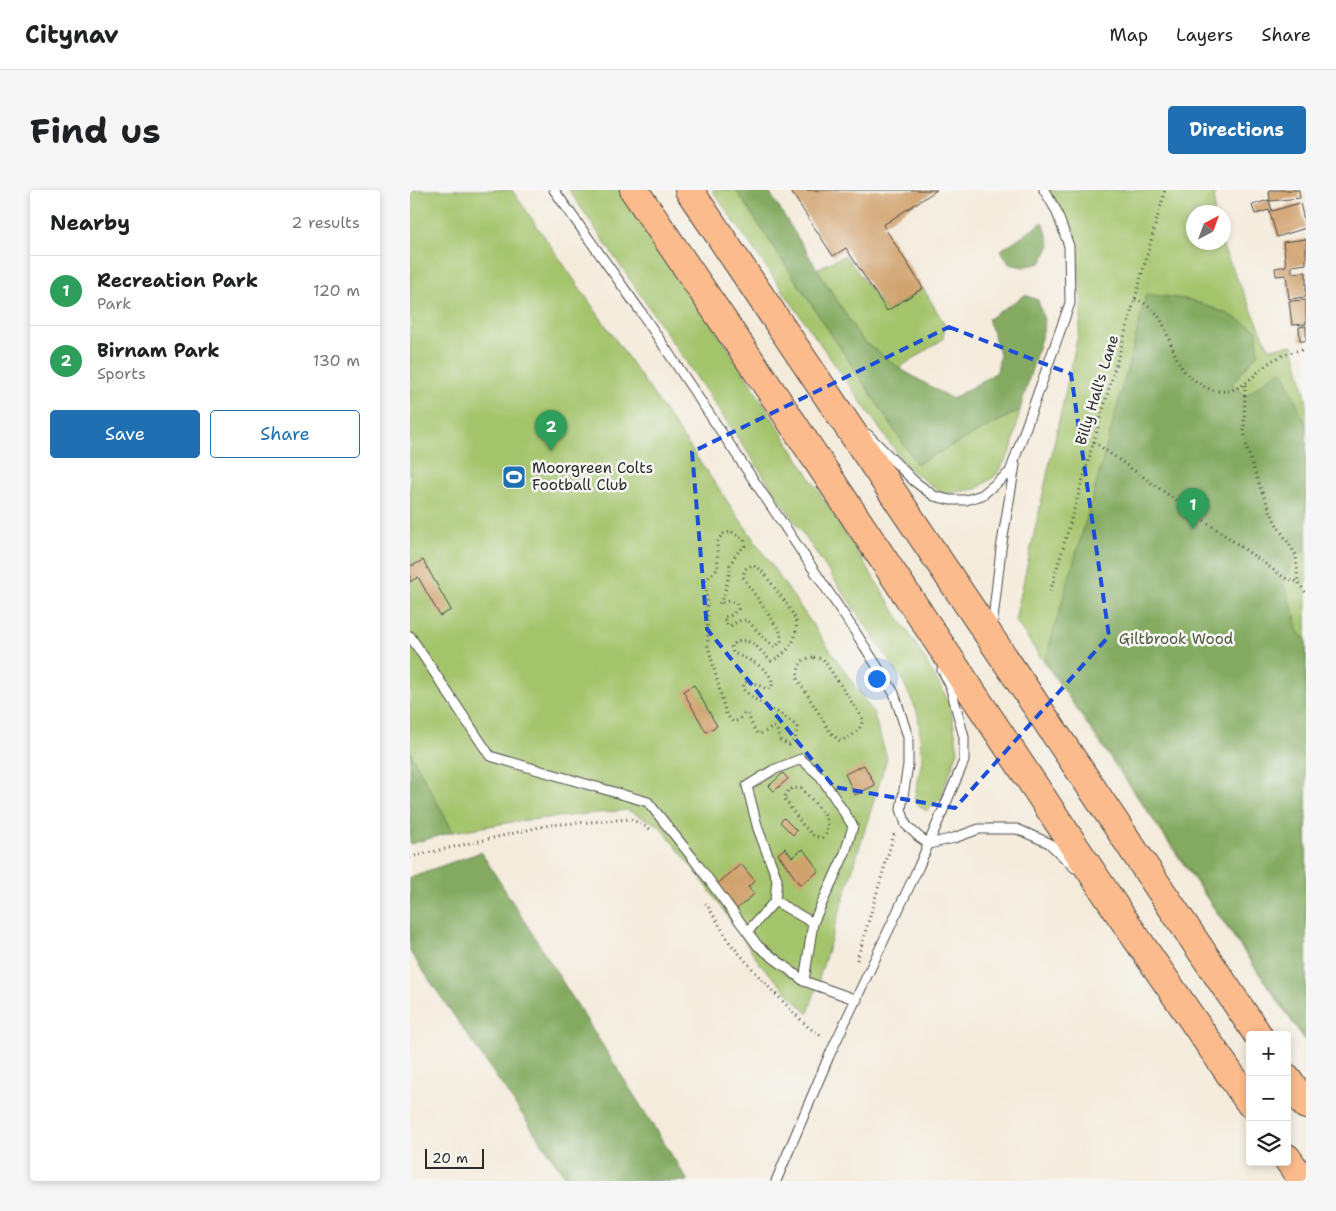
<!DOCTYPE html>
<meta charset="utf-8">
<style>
:root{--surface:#fff;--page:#f6f6f6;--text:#202124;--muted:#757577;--line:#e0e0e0;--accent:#1f6fb2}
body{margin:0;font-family:"Shantell Sans",sans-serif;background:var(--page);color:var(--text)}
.controls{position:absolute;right:15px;bottom:15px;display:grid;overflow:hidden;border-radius:5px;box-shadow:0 2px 8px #0003}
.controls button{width:45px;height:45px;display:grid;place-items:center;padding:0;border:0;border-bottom:1px solid var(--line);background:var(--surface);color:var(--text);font:25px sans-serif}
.compass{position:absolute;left:776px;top:15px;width:45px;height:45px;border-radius:50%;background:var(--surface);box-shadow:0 2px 8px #0003;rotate:41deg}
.scale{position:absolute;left:15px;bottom:12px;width:59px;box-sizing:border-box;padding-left:5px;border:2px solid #2b2b2b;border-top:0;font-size:14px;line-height:18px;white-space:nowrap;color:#2b2b2b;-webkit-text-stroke:4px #f6f6f2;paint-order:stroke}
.you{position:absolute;left:466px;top:488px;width:18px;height:18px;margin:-12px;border:4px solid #fff;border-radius:50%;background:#1a73e8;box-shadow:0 0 0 8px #1a73e833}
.badge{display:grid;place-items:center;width:32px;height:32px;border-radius:50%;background:var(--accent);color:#fff;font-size:16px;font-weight:700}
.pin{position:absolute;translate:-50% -41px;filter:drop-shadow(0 1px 2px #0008)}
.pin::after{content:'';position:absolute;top:26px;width:18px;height:15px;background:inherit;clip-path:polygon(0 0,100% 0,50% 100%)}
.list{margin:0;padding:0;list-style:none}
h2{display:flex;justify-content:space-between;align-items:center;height:65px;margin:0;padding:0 20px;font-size:21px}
h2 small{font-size:16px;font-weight:400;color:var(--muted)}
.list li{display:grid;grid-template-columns:32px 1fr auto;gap:15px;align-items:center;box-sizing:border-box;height:70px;padding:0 20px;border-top:1px solid var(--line)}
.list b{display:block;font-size:19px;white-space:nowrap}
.list p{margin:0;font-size:16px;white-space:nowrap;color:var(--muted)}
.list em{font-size:16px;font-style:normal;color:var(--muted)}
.actions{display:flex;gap:10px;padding:15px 20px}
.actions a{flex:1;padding:11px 0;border:1px solid var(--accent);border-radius:5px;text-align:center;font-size:18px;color:var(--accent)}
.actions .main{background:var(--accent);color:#fff}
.icon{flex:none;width:28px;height:28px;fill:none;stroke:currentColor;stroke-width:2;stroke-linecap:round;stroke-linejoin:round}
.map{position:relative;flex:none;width:896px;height:991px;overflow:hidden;border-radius:5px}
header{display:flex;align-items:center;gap:30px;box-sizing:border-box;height:70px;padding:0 25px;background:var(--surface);border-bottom:1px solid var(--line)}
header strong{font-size:24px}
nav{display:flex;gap:28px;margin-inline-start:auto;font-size:18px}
.intro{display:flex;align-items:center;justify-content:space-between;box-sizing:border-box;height:120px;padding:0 30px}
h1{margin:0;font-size:35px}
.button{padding:12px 22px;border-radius:5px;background:var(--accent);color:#fff;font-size:18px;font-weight:700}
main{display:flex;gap:30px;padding:0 30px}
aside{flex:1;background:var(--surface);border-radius:5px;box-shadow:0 2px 8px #0003}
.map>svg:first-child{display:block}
.green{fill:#a4c46c;stroke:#68784c}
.forest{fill:#83aa60;stroke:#576a46}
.building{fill:#d1a26e}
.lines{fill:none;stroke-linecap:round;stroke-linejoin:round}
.service-casing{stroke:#494845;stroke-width:11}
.trunk-casing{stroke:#494845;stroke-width:30}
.path{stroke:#494845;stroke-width:3;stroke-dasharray:1 4;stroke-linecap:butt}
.service{stroke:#fff;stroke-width:9}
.trunk{stroke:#fbbb8c;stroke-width:28}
.marked{fill:none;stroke:#1d4ed8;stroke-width:4;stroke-dasharray:10 6;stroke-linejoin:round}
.labels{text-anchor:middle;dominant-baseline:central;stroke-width:5;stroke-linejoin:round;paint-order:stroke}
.street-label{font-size:15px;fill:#2b2b2b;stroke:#f6f6f2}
.poi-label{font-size:15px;fill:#2b2b2b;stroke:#f6f6f2;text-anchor:start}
.park-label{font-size:15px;fill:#4f593e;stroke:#f6f6f2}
</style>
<header>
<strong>Citynav</strong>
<nav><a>Map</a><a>Layers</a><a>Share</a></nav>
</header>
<div class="intro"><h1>Find us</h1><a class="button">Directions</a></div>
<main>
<aside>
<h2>Nearby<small>2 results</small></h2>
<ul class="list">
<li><span class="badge" style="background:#2e9e5b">1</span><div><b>Recreation Park</b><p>Park</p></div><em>120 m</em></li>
<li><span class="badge" style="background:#2e9e5b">2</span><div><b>Birnam Park</b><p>Sports</p></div><em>130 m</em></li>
</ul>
<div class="actions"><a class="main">Save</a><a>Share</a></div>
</aside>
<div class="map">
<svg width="896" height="991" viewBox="0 0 896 991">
<rect width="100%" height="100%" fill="#f6f6f2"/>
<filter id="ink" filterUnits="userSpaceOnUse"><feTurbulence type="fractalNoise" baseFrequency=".02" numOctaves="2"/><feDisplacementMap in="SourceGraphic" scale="10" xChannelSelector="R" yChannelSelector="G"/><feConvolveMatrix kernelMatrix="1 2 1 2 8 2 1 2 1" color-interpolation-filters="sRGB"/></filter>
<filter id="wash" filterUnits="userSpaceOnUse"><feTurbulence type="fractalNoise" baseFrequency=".0096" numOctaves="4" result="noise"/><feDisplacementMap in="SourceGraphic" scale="20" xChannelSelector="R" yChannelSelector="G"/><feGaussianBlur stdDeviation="1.12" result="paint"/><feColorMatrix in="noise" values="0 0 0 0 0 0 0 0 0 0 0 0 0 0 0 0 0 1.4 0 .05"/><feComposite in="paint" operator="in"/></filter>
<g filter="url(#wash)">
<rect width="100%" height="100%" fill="#f4ebdb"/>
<!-- green -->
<g class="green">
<polygon points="0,0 102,0 463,522 477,568 398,824 351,775 296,695 249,635 217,620 108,631 43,642 0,562"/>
<polygon points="159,0 215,0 240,35 510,461 540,513 548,561 530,609 516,621 504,611 512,570 508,524 492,489"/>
<polygon points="302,0 326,0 507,274 610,220 601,261 586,285 567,299 532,304 496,276"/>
<polygon points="635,0 805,0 804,22 784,22 784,52 811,53 859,158 883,155 896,208 896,852 605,430 670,136 672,114 668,75 656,34"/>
<polygon points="435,65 477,121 513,98 535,135 533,149 489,178 451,149 407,79"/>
</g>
<!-- forest -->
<g class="forest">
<polygon points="326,0 358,0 451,149 489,178 542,209 587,182 590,164 578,129 615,105 628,110 635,134 610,220 507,274"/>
<polygon points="633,32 640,55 631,73 613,77 599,74 591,60"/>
<polygon points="736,104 781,110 818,124 847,140 848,163 822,194 836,206 865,183 873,181 896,235 896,359 886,365 875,388 874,396 885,425 887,440 896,451 896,850 635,470 681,313 722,162"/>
<polygon points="0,562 43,642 0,654"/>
<polygon points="71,662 278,991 158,991 0,762 0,687"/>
</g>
<g id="blocks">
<!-- building -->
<g class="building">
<polygon points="380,0 527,0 473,35 513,98 477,121 436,58 423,66"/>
<polygon points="859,0 889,0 890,8 860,11"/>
<polygon points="859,10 862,21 890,13 896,38 867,47 859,20 845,24 842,15"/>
<polygon points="896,49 896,74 882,76 882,83 896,82 896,107 879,109 876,85 866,86 865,78 876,76 873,52"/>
<polygon points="896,110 896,134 882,135 879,111"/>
<polygon points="896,136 896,151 890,151 889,137"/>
<polygon points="13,370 41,420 30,426 8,387 0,392 0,373 2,376"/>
<polygon points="284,495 307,536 296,542 273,501"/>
<polygon points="454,575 465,595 445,605 435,584"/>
<polygon points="373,583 378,589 364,601 359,596"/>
<polygon points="374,628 387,641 383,645 370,632"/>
<polygon points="375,658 382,667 393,659 409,681 390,695 368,664"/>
<polygon points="331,674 345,691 338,697 344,704 327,719 306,695"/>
</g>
</g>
</g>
<g filter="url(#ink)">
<use href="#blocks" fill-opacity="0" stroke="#494845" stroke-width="1"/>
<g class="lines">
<!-- service casing -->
<g class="service-casing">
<g id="service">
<polyline points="144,0 231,122 444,440 484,503 498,547 498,575 491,619 496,635 509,647 519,654 544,648 569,639 607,639 639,653 665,678"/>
<polyline points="457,244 504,291 524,306 540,310 556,310 572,305 600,282 660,113 659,56 646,20 634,0"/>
<polyline points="582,438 591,359 605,275"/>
<polyline points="0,446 80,566 238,612 282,667 348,756 394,791 447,810"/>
<polyline points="365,711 403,733"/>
<polyline points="338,741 365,711 367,689 348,639 337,596 363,580 391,569 411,587 443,636 435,663 403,733 394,791"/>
<polyline points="366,991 419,866 509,676 554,571 554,547 540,495 532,480"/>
</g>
</g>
<!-- trunk casing -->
<g class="trunk-casing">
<g id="trunk">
<polyline points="224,0 367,210 709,723 840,913"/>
<polyline points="279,0 848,845"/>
<polyline points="877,888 896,915"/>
<polyline points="877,968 893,991"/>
</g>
</g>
<!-- path -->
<g class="path">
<path d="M725,109C766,122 753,171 787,192C794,197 800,200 808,201C833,203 842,185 860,172C871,165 884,161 896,159"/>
<polyline points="835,195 834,241 837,259 849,295 865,332 886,365 888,392 896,403"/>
<polyline points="684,252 875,388 888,392"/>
<path d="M322,342L334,349L335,356L326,364L320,375V381L314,405L309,414L318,411L326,413L328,419L322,425L314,427L315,433L320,436L328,431L337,430L355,449L365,457L371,452V443L333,387L335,379L342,375L350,379C357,388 385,423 386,431C389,449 377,464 361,471C348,459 339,442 321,456L323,463C336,468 366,480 362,497L357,499L339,491L334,493L333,499C348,515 372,521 387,537C386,546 386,550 379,555L370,550L367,539L363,537L353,543L348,544L343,537L338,524H334L329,530L323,532L316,524L298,456L296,390L308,379L307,353L312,344Z"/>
<polyline points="639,406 725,109 755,0"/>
<path d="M404,467L413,469L453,529C450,542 443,546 430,551L421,543L387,488C389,474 390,469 404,467Z"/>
<path d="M391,598C401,610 430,633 412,648L404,646L392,634L374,608L379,599Z"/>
<polyline points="0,667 139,635 221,629 240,639"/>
<polyline points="296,713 320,753 353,791 398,837 413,847"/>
<polyline points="447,770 485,641"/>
</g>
<!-- service -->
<use href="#service" class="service"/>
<!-- trunk -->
<use href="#trunk" class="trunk"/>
</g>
</g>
<!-- marked area -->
<path class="marked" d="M539,137L661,184L699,446L545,618L424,597L297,439L282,262Z"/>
<!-- icons -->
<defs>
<g id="stadium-square" transform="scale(1.25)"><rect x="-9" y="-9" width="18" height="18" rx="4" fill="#1f6fb2" stroke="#f6f6f2"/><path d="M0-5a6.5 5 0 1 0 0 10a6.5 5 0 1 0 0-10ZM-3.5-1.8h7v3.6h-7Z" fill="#fff"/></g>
</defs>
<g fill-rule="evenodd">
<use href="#stadium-square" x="104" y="287"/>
</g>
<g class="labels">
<!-- street labels -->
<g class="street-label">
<text transform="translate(687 200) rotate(-73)">Billy Hall's Lane</text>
</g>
<!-- poi labels -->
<g class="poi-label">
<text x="122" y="278">Moorgreen Colts<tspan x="122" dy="17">Football Club</tspan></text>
</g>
<!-- park labels -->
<g class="park-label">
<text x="766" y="449">Giltbrook Wood</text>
</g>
</g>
</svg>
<div class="controls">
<button>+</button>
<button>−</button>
<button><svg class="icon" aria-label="layers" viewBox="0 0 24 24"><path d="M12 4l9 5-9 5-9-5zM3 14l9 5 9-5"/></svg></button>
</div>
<svg class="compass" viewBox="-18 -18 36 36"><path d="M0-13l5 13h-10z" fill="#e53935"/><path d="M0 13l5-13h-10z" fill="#757577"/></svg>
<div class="scale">20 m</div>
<div class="you"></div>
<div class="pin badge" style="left:783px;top:339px;background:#2e9e5b">1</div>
<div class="pin badge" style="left:141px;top:261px;background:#2e9e5b">2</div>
</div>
</main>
